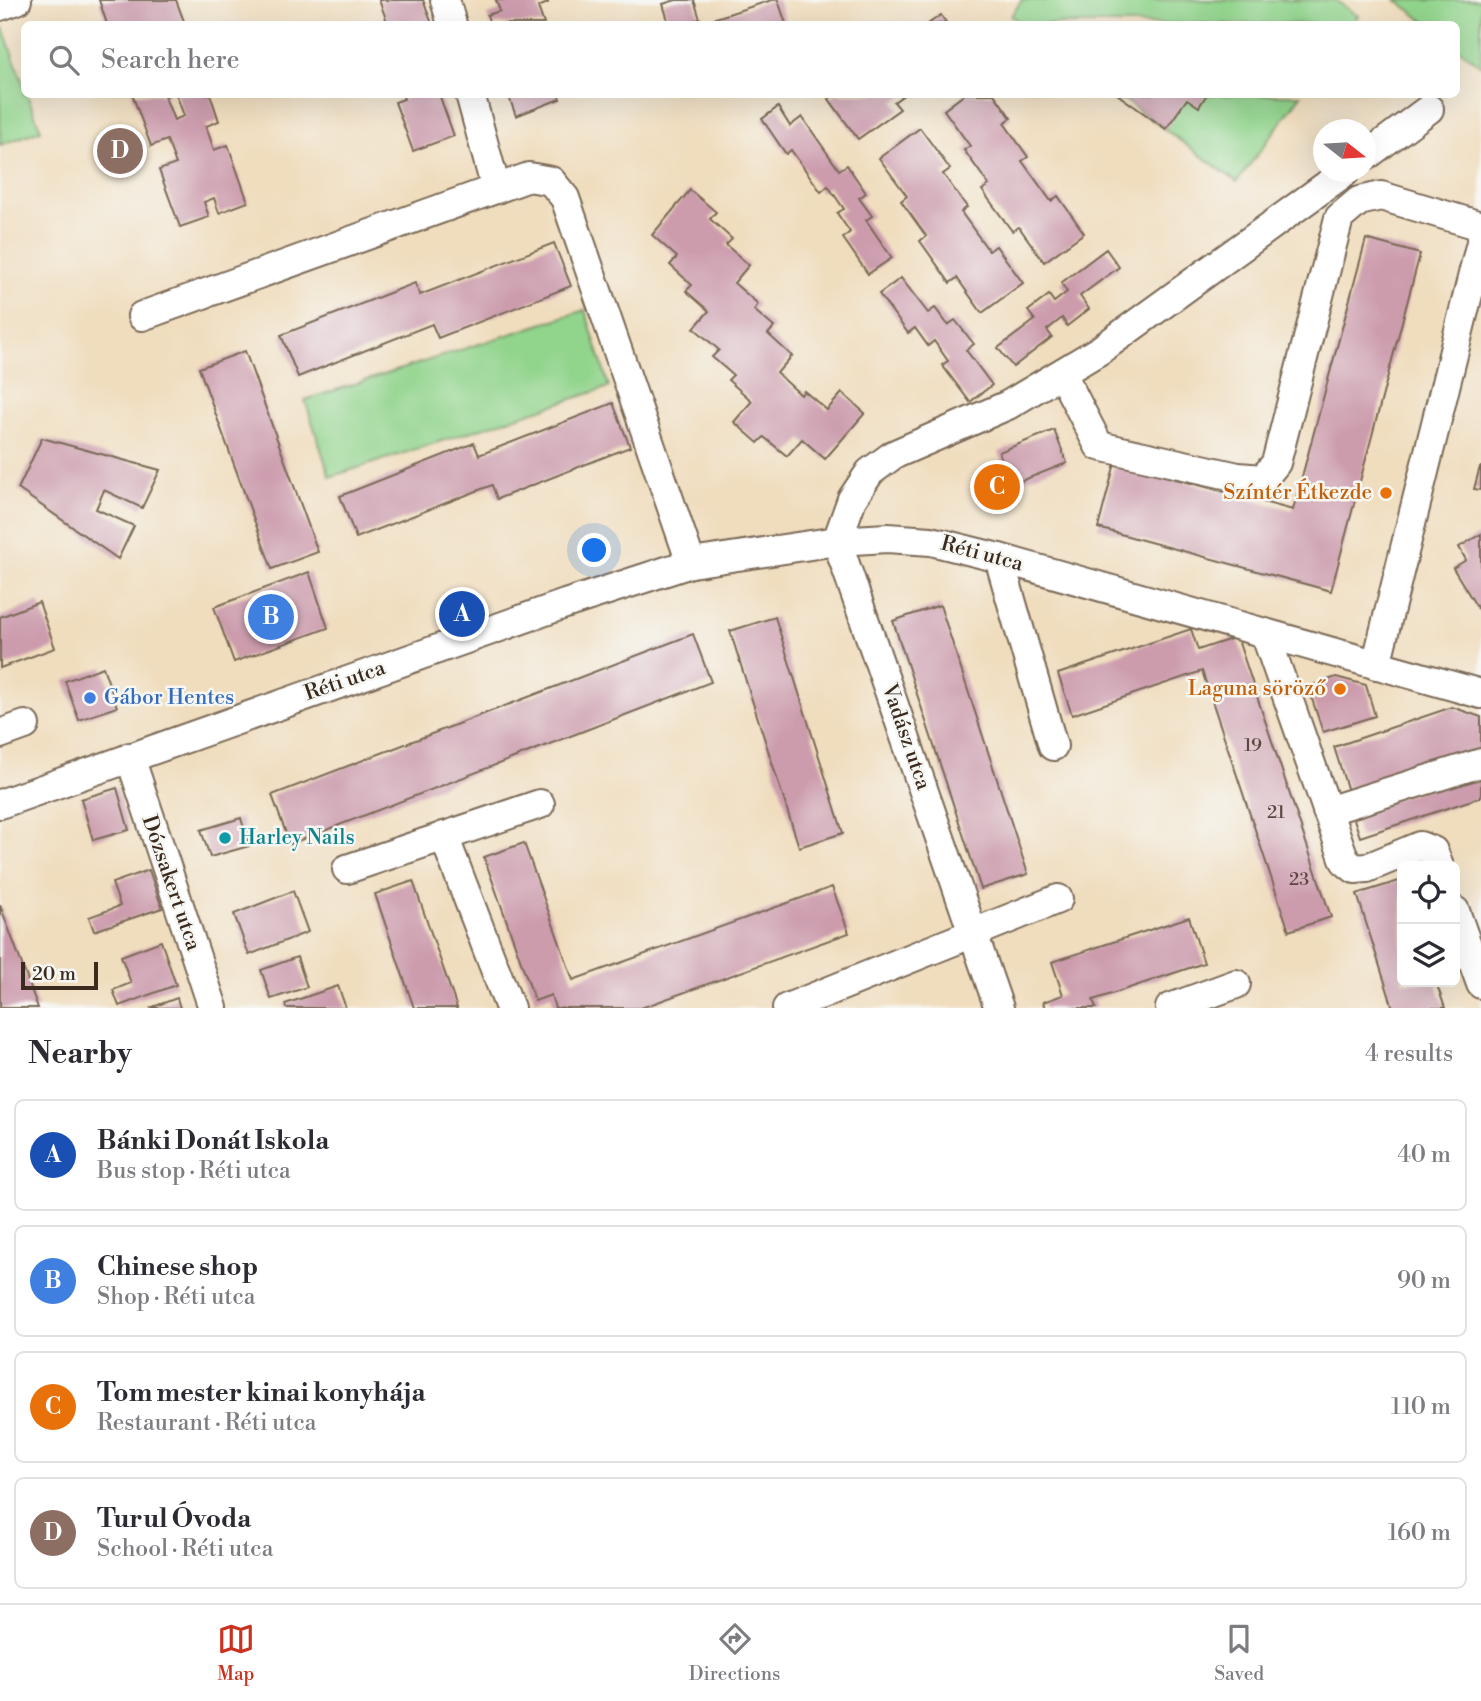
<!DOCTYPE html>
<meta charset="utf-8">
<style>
:root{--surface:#fff;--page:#f7f7f7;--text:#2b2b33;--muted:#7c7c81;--line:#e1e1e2;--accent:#c8321e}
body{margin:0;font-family:"Libre Bodoni",serif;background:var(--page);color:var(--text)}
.controls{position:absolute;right:21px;bottom:21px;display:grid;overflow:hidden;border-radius:10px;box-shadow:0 7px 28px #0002}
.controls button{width:63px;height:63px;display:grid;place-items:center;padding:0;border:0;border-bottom:2px solid var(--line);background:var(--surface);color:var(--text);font:35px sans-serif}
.compass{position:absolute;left:1313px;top:119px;width:63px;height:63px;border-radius:50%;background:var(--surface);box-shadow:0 7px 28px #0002;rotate:107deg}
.scale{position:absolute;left:21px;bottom:18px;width:77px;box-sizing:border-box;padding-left:7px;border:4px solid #3b2a1e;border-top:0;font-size:19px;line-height:24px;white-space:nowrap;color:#3b2a1e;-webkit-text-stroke:5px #f6f6f2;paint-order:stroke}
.you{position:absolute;left:595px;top:551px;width:24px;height:24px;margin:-18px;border:5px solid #fff;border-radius:50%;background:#1a73e8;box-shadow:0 0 0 10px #1a73e833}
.badge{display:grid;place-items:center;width:46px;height:46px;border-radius:50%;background:var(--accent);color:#fff;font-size:23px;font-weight:700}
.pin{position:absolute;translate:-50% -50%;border:4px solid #fff;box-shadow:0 2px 7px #0006}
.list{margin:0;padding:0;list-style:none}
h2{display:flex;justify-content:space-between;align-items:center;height:91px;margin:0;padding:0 28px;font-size:30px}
h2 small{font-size:23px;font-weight:400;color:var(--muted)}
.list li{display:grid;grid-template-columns:46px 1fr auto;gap:21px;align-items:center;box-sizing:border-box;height:112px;margin:0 14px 14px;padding:0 14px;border:2px solid var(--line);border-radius:10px}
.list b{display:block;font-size:26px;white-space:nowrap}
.list p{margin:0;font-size:23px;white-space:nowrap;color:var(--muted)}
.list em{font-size:23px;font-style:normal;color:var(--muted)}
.icon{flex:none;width:38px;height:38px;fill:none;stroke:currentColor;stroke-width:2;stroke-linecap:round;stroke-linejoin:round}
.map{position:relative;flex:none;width:1481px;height:1008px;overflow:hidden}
.search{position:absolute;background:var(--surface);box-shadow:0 7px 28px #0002;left:21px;right:21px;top:21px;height:77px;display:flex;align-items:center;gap:18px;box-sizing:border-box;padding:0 24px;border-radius:10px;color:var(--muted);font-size:26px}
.sheet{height:595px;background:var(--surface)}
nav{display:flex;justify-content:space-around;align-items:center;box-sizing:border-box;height:98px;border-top:2px solid var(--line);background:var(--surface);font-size:19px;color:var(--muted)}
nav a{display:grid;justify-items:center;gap:4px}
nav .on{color:var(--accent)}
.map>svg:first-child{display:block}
.green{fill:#91d48c;stroke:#667f55;stroke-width:2}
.building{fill:#cc9cad}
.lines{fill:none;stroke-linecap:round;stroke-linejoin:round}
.minor-casing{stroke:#7a6956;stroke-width:32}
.minor{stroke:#fff;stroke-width:28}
.food-dot{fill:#e8710a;stroke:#f6f6f2;stroke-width:2.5}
.shop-dot{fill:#3f7fe0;stroke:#f6f6f2;stroke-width:2.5}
.culture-dot{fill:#0f9aa8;stroke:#f6f6f2;stroke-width:2.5}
.labels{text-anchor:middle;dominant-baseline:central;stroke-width:5;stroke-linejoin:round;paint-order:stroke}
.number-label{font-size:18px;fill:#5f4642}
.food-label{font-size:21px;fill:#c56008;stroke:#f6f6f2;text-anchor:end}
.street-label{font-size:21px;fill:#3b2a1e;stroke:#f6f6f2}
.shop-label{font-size:21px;fill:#366cbe;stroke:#f6f6f2;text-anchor:start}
.culture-label{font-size:21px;fill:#0d838f;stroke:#f6f6f2;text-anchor:start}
</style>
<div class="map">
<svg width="1481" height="1008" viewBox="0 0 1481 1008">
<rect width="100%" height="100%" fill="#f6f6f2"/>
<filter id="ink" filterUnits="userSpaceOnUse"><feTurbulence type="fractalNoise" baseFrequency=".0143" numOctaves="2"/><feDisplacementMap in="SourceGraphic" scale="14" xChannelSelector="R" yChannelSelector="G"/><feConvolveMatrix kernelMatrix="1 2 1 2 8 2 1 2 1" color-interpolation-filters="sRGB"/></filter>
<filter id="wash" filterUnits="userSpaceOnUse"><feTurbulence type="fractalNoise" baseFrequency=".00686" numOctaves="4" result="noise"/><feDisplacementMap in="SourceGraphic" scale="28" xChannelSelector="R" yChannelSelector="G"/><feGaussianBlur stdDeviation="1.57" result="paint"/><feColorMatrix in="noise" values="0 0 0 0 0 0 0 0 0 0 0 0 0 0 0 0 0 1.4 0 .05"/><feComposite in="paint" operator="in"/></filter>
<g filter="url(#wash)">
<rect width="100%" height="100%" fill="#f0ddbe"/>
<!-- green -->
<g class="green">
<polygon points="1022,0 1335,0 1358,16 1352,24 1022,24 1011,16"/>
<polygon points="1396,0 1481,0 1481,66 1457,47 1456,24 1428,24"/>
<polygon points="3,28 24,86 24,94 27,95 41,130 0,145 0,29"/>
<polygon points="1118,95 1301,95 1237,182"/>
<polygon points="585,310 609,387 330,477 305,400"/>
</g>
<g id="blocks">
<!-- building -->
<g class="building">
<polygon points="99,0 176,0 185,24 107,24"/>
<polygon points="379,0 423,0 432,24 388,24"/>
<polygon points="496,0 547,0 548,3 538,7 544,24 490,24 487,15 500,11"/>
<polygon points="676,0 694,0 700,19 683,24 669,24 663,4"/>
<polygon points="772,0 778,0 786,24 697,24"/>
<polygon points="941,15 947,24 928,24"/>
<polygon points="132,94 170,94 165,97 174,120 184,116 176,94 210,94 219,121 206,126 214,150 228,145 248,202 219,213 214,198 204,202 209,217 180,227 159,170 176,164 167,140 151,146"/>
<polygon points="402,94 439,94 454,136 413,151 395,102 404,99"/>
<polygon points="508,94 558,94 560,99 516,116"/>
<polygon points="834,94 905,94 894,102 900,109 858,139 829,99"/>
<polygon points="965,94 994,94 1011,118 1004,123 1028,157 1022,161 1051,201 1058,196 1084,233 1044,262 1019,227 1012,231 982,190 989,185 964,150 970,146 944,110"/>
<polygon points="1117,94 1207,94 1199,107 1187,99 1166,129"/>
<polygon points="778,107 790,126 802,117 839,170 847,165 866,193 859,198 872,216 866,220 892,258 868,274 843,238 850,232 837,213 844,209 828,186 821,192 791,150 786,154 762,119"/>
<polygon points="920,128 950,169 943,174 967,207 961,212 989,251 996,246 1023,283 982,313 957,278 950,283 920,241 926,236 901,201 907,196 879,158"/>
<polygon points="690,190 716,212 710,219 732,239 726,245 749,265 734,283 758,304 754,310 774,327 768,334 792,356 777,373 801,395 804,391 827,410 842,393 865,413 825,459 802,439 787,456 764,437 758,443 734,422 752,401 728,380 733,375 712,357 719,350 694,328 709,311 686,291 692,285 670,265 677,257 652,235"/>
<polygon points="1366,239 1420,254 1331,591 1098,528 1115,463 1293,510"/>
<polygon points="554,243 571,286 438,338 432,324 298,377 281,335 415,283 420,295"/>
<polygon points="1106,249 1119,267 1080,296 1089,309 1067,326 1062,318 1047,330 1052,337 1013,367 998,348 1035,320 1028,311 1049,295 1054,302 1067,292 1061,283"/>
<polygon points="901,278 928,313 935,308 948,325 955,320 974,344 966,350 992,385 970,402 942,365 948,361 934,341 928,346 915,328 908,333 879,294"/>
<polygon points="245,351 318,552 272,569 199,368"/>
<polygon points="613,403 630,447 497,499 492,485 356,538 340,496 474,443 479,455"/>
<polygon points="1054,430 1067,463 1011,485 999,452"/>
<polygon points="42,438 160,470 142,508 104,490 96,509 134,526 118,559 18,489"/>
<polygon points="1480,467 1481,467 1481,490 1474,489"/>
<polygon points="1481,534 1481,608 1478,609 1453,568 1466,560 1459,547"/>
<polygon points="309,572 328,628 234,662 214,607"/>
<polygon points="39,602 55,648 0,668 0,617"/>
<polygon points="940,605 1028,874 981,889 893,621"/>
<polygon points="775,617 843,833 799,847 730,631"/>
<polygon points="1191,629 1198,650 1237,637 1331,917 1289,931 1202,671 1072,715 1058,674"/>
<polygon points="693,634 711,682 290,844 272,795"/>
<polygon points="103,667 117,707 79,720 65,681"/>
<polygon points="1336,677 1366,685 1375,716 1323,732 1308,687"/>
<polygon points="1452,707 1481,717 1481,750 1348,791 1334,747"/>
<polygon points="1481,771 1481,797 1360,837 1352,813"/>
<polygon points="117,788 129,830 93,840 81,799"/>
<polygon points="241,818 249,846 210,857 201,830"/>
<polygon points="524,843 573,980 832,887 849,933 641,1008 555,1008 551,995 535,1001 484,857"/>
<polygon points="149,870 162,908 94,931 89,917 120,906 112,883"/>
<polygon points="1402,880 1402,982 1436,982 1445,1008 1393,1008 1357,894"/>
<polygon points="413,881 457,1008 414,1008 375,894"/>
<polygon points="293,891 308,932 249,955 234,914"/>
<polygon points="0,905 38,1008 0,1008"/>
<polygon points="1189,917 1204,963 1093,1000 1096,1008 1045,1008 1043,1002 1063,995 1052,962"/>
<polygon points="161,941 176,985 119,1006 113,990 131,983 121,956"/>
<polygon points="297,957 307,987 271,999 261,970"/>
<polygon points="338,986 346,1008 286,1008 285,1004"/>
<polygon points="177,998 180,1008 150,1008"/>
</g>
</g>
</g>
<g filter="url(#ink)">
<use href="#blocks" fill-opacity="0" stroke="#7a6956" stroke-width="2"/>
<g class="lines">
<!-- minor casing -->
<g class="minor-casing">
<g id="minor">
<polyline points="445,0 452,24"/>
<polyline points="0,6 17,0"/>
<polyline points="470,94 496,189"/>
<polyline points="1366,156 1429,109"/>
<polyline points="142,316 529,177 551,181 565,198 691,563"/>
<polyline points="1062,374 1099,446 1238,477 1263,479 1276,463 1339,218 1359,201 1381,196 1481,226"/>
<polyline points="999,558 1053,746"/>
<polyline points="1265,633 1345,861 1355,869 1367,868 1420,846 1433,851 1439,866"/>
<polyline points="1376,665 1481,242"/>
<polyline points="0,734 25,725"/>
<polyline points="130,757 213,1008"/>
<polyline points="0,804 565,604 691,563 837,541 887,538 931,541 999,558 1481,694"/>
<polyline points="1327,811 1481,763"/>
<polyline points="444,836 510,1008"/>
<polyline points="347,869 540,804"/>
<polyline points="1455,911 1481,984"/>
<polyline points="787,1008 1058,899"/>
<polyline points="999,1008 837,541 852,499 870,472 893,455 1008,405 1100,350 1345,172"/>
<polyline points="1170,1008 1236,984"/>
</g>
</g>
<!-- minor -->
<use href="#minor" class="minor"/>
</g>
</g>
<!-- markers -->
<g class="food-dot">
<circle cx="1386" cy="493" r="7"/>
<circle cx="1340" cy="689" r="7"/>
</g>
<circle class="shop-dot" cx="90" cy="698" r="7"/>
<circle class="culture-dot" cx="225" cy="838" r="7"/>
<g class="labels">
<!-- number labels -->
<g class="number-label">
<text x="1253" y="745">19</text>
<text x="1276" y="812">21</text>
<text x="1299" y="879">23</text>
</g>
<!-- food labels -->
<g class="food-label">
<text x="1372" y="493">Színtér Étkezde</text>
<text x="1326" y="689">Laguna söröző</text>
</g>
<!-- street labels -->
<g class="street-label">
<text transform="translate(982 554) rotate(15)">Réti utca</text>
<text transform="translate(345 681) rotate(-19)">Réti utca</text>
<text transform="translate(906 737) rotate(71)">Vadász utca</text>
<text transform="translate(171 883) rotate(71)">Dózsakert utca</text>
</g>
<!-- shop labels -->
<g class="shop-label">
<text x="104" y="698">Gábor Hentes</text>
</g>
<!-- culture labels -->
<g class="culture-label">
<text x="239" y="838">Harley Nails</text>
</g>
</g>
</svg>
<div class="controls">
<button><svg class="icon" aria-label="locate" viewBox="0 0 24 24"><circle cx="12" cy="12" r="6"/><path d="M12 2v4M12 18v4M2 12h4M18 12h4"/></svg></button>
<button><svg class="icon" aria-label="layers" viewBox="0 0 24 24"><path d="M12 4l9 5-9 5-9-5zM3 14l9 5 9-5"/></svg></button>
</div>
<svg class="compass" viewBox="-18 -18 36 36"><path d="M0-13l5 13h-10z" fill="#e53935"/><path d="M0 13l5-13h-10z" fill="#7c7c81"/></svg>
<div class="scale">20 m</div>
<div class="you"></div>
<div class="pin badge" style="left:462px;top:614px;background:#1a4fb4">A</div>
<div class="pin badge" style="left:271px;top:617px;background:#3f7fe0">B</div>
<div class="pin badge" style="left:997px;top:487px;background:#e8710a">C</div>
<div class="pin badge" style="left:120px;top:151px;background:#8d6e63">D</div>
<div class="search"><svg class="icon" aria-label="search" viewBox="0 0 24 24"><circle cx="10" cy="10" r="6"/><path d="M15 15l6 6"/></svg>Search here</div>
</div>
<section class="sheet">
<h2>Nearby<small>4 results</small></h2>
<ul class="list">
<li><span class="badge" style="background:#1a4fb4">A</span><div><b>Bánki Donát Iskola</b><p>Bus stop · Réti utca</p></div><em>40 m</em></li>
<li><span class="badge" style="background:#3f7fe0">B</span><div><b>Chinese shop</b><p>Shop · Réti utca</p></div><em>90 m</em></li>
<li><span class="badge" style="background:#e8710a">C</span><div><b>Tom mester kinai konyhája</b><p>Restaurant · Réti utca</p></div><em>110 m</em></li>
<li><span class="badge" style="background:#8d6e63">D</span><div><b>Turul Óvoda</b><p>School · Réti utca</p></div><em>160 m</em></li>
</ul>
</section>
<nav>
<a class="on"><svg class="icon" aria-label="map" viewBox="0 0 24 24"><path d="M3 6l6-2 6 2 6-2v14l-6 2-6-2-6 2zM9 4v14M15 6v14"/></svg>Map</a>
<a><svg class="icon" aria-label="directions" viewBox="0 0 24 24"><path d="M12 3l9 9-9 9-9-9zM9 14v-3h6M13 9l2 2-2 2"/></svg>Directions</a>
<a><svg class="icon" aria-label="saved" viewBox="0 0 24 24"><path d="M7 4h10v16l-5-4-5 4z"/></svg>Saved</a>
</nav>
